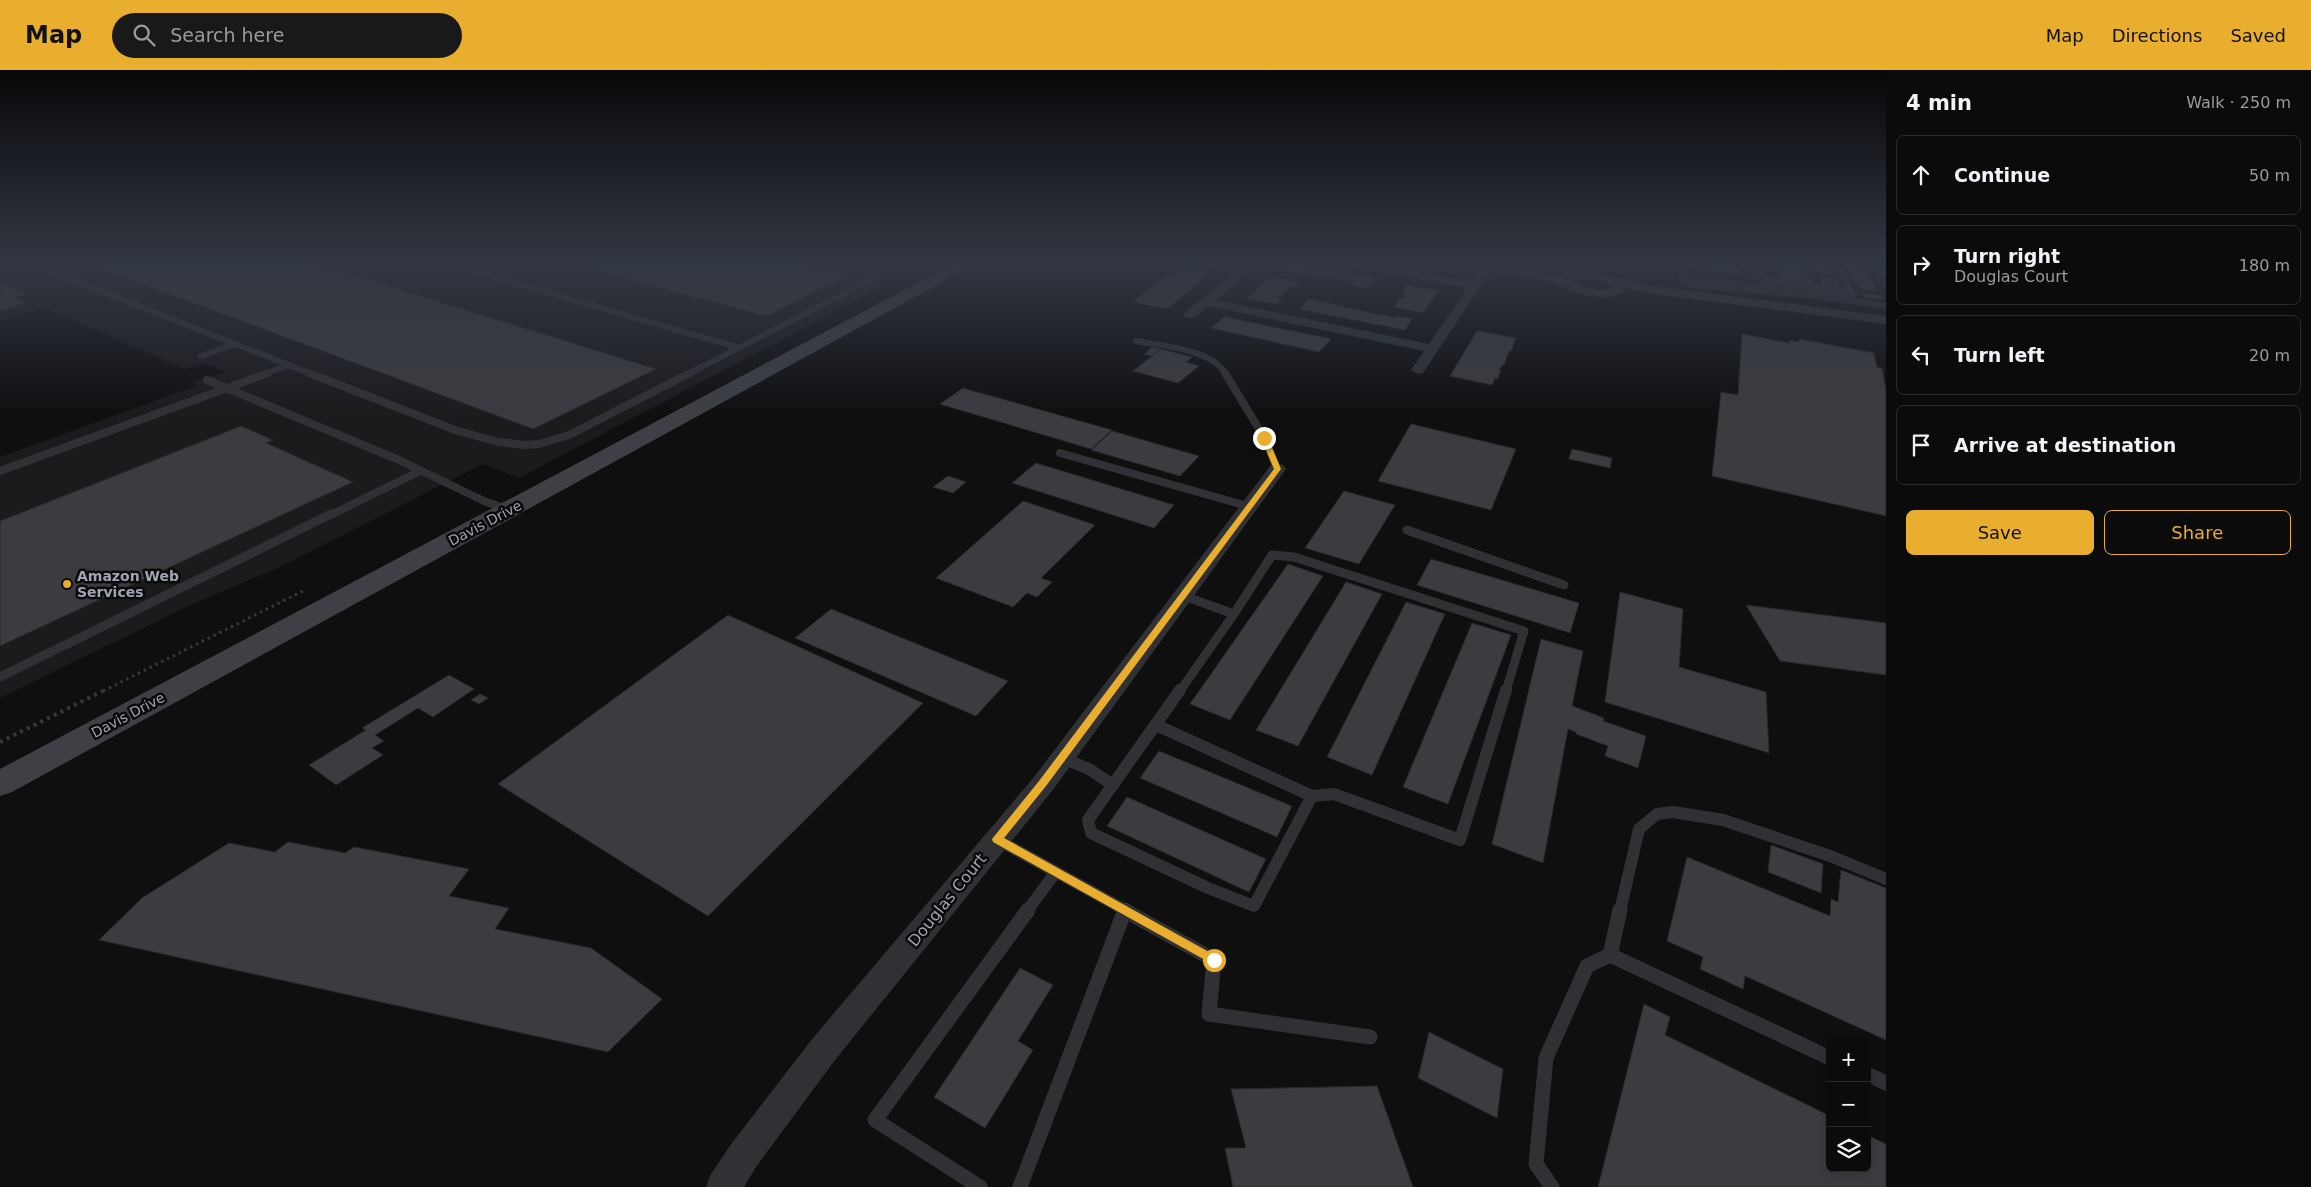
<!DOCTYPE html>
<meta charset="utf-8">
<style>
:root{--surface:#0b0b0c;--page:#19191a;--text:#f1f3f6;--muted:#9a9b9d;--line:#2b2b2d;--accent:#e9ae2e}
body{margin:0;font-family:"DejaVu Sans",sans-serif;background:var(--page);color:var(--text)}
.controls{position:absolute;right:15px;bottom:15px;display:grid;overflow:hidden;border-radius:8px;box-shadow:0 2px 8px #0003}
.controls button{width:45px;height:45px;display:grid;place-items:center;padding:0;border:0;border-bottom:1px solid var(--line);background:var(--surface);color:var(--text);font:25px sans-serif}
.stop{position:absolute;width:15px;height:15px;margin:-11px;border:4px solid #e9ae2e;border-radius:50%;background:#fff}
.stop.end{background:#e9ae2e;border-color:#fff;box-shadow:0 1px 5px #0008}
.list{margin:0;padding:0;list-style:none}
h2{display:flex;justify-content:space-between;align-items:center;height:65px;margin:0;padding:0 20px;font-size:21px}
h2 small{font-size:16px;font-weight:400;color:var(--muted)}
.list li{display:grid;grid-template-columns:32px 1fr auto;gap:15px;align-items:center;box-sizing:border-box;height:80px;margin:0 10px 10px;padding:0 10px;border:1px solid var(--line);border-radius:8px}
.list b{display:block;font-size:19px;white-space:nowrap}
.list p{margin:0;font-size:16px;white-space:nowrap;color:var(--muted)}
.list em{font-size:16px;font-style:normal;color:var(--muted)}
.actions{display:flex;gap:10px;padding:15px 20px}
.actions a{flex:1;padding:11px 0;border:1px solid var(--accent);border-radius:8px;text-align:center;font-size:18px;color:var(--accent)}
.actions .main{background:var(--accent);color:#111}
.icon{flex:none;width:28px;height:28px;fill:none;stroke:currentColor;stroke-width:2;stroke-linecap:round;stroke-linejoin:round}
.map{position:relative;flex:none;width:1886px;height:1117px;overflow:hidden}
header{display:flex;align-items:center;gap:30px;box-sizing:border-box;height:70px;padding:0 25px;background:var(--accent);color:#111}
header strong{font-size:24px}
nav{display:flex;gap:28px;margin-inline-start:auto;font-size:18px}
.search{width:350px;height:45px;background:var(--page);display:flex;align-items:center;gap:12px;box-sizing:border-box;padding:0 18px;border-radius:28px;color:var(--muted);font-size:19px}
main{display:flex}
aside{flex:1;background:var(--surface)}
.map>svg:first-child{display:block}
.built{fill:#1b1b1d}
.water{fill:#282f35}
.building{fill:#3b3c40;stroke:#29292c}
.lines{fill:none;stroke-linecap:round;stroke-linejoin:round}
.path-far2{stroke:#36383c;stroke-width:2;stroke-dasharray:1 2.5;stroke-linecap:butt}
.path-far1{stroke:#36383c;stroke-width:3;stroke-dasharray:2.5 4;stroke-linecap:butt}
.path{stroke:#36383c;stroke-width:4;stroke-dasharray:3 4.5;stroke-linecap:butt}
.lane-far4{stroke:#303135;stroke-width:6}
.lane-far3{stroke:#303135;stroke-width:8}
.lane-far2{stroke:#303135;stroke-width:9}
.lane-far1{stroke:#303135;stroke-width:12}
.lane{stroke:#303135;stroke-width:15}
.street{fill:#303135;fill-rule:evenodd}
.secondary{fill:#3e4045;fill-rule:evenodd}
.route{fill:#e9ae2e}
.poi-dot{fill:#e9ae2e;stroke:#0a0a0b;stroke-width:2}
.labels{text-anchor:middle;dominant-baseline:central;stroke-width:5;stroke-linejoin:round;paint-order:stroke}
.street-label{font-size:14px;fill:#a1a5b1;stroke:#0a0a0b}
.poi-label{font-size:14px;font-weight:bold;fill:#a1a5b1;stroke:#0a0a0b;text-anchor:start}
.near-street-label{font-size:16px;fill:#a1a5b1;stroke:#0a0a0b}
</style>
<header>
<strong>Map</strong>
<div class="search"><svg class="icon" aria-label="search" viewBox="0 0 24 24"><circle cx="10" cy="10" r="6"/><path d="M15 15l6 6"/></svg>Search here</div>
<nav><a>Map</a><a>Directions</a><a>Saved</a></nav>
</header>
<main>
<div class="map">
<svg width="1886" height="1117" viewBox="0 0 1886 1117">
<rect width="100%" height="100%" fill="#0f0f10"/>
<!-- built -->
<polygon class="built" points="0,191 918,191 922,196 519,408 483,394 282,496 188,536 0,628 0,387 196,316 193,312 228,302 202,293 185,299 43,238 0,251"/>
<!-- water -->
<polygon class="water" points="1679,204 1836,224 1886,233 1886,239 1806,228 1689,218 1678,214"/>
<!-- building -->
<g class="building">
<polygon points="80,191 308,191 656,299 533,359"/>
<polygon points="560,191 790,191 849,205 766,246"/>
<polygon points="1187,191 1225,191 1217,198"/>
<polygon points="1682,191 1697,191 1699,199 1683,197"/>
<polygon points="1708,191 1735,191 1740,205 1710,201 1710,197 1707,196"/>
<polygon points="1777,191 1804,193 1806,205 1814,214 1783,209 1778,201 1780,201 1776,193 1777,193"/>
<polygon points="1293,193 1333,201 1375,208 1368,218 1351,215 1353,212 1285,201"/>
<polygon points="1813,194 1830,196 1834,204 1817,202"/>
<polygon points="1845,194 1863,196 1878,221 1859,218"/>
<polygon points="1180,197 1210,203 1167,239 1133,232 1159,211 1167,206 1172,207 1178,203 1174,202"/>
<polygon points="1873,197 1886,199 1886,218 1883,213 1885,214 1883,210 1886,210 1883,206 1879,205"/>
<polygon points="1819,206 1837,209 1841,217 1823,215"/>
<polygon points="1270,207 1300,212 1295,217 1290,216 1286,219 1288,220 1277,228 1282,229 1277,234 1246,228 1258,220 1255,220"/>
<polygon points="0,213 28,224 14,228 26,233 0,241"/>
<polygon points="1407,215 1438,221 1423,243 1394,237 1400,228 1403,228 1407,225 1403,224 1406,220 1403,219"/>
<polygon points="1861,223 1880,225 1883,229 1864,227"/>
<polygon points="1309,229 1395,248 1397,246 1412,249 1405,260 1299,239"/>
<polygon points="1225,246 1239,250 1331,269 1319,282 1211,258"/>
<polygon points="1477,261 1516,268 1511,281 1509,281 1504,295 1502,295 1499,301 1501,301 1497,309 1495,308 1492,315 1450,306"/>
<polygon points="1742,264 1790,273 1789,270 1799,272 1799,269 1874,283 1877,297 1882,298 1886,320 1886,446 1712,406 1721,322 1738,325"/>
<polygon points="1153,277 1160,279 1151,286 1144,284"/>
<polygon points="1161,279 1192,287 1186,292 1199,296 1178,313 1133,301"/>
<polygon points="963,318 1112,360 1091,379 940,334"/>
<polygon points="1411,354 1516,379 1491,440 1378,411"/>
<polygon points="241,356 273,370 266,373 353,412 0,576 0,451"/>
<polygon points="1112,361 1199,386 1180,406 1091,380"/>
<polygon points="1572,379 1612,388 1610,398 1569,389"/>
<polygon points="1036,393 1174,435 1154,458 1012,413"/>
<polygon points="948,406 966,412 953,423 933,417"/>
<polygon points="1344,421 1395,435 1359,494 1305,478"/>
<polygon points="1023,431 1095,455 1041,508 1052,512 1037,527 1027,523 1013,537 936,508"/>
<polygon points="1431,489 1579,533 1570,563 1417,515"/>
<polygon points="1288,494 1323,506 1230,650 1190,634"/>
<polygon points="1346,512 1382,524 1298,676 1256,660"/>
<polygon points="1620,522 1683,539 1679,597 1766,622 1769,683 1605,632"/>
<polygon points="1406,532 1445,544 1372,705 1327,687"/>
<polygon points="1746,535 1886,553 1886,605 1780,591"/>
<polygon points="831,539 1008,611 976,646 795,568"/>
<polygon points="728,545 923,633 708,846 498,714"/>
<polygon points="1472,553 1511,565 1448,734 1403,717"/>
<polygon points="1541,569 1583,581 1572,636 1604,648 1603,651 1646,666 1638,698 1605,686 1608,676 1576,664 1576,662 1568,659 1543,793 1492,774"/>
<polygon points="449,605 474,619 433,647 418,638 375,665 384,671 372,678 383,685 336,715 309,695 366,660 362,658"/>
<polygon points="480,624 488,628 479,634 471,630"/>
<polygon points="1159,681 1292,736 1277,767 1140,708"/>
<polygon points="1127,727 1266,789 1249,822 1107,756"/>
<polygon points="288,772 345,783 354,777 469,799 449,826 509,838 495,859 591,878 662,929 608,982 99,870 142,828 229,773 275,782"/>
<polygon points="1771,775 1823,794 1821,823 1768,802"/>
<polygon points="1687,787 1830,846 1831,829 1838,832 1841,800 1886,818 1886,970 1745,906 1743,919 1700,899 1703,887 1667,871"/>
<polygon points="1020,898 1053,915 1018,971 1033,980 985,1058 934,1027"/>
<polygon points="1644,934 1670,947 1665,965 1830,1046 1830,1098 1867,1098 1867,1065 1886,1074 1886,1117 1598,1117"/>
<polygon points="1429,962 1503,999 1497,1048 1418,1008"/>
<polygon points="1377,1016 1413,1117 1233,1117 1225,1078 1246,1078 1231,1019"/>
</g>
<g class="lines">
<!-- path-far2 -->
<polyline class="path-far2" points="1854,193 1886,197"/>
<!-- path-far1 -->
<polyline class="path-far1" points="103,621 307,519"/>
<!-- path -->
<polyline class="path" points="0,672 105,620"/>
<!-- lane-far4 -->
<g class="lane-far4">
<polyline points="24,191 312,304"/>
<polyline points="438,191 740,278"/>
<polyline points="1673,191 1674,198"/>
<polyline points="1835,191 1852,223"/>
<path d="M1136,271C1163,276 1211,279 1226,304"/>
<polyline points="201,286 235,274"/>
<polyline points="264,304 289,295"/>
<polyline points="688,304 876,207 876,202 866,195 849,191"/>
</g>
<!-- lane-far3 -->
<g class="lane-far3">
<polyline points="309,303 455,360 498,372 525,375 539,374 569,365 690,303"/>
<polyline points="1225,303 1265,369 1277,399"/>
<polyline points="207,310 399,390 484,431 509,440"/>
<polyline points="1060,383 1251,437"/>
<polyline points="0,401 268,303"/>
<polyline points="331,445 420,401"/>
</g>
<!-- lane-far2 -->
<g class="lane-far2">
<polyline points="1407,460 1564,515"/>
<polyline points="1184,526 1234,544"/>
<polyline points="0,607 333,443"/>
<polyline points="1180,621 1234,544 1272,485 1294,487 1524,561 1506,621"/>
</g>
<!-- lane-far1 -->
<g class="lane-far1">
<polyline points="1180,620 1088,750 1091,763 1208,818 1254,836 1312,726"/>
<polyline points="1156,655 1312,726"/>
<polyline points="1062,688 1089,699 1113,715"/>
<polyline points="1312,726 1334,724 1460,770 1506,620"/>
<polyline points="998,770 1127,841"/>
<polyline points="1027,841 1056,802"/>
<polyline points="1620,841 1639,759 1657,744 1673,742 1723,750 1830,786 1886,809"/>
</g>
<!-- lane -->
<g class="lane">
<polyline points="1124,840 1214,890 1209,944 1370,967"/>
<polyline points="1610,885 1620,840"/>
<polyline points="1867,1004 1886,1013"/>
<polyline points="980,1117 875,1050 1028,840"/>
<polyline points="1020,1117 1125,840"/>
<polyline points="1552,1117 1536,1094 1546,988 1587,896 1610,885 1830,988"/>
</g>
<!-- street -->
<g class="street">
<path d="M1249,191H1262L1216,230L1429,274L1467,218L1337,194L1331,191H1356L1472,212L1486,191H1498L1495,196L1561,207L1564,203L1574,201L1592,202L1653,216L1886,246V254L1653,224L1628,218C1616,233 1589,227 1573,221C1568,219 1564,216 1559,214C1543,208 1509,205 1490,202L1423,303L1418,304L1411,300L1424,281L1208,236L1195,248H1185L1183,245L1185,242ZM1574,209L1598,210L1615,217C1602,224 1583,218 1571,210Z"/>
<polygon points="1747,191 1759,191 1764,205 1769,207 1852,219 1858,223 1852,227 1762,213 1753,207"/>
<polygon points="1277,394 1283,395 1286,399 1052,721 835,990 756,1097 744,1117 706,1117 711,1104 732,1073 813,968 1034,707 1271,395"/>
</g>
<!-- secondary -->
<polygon class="secondary" points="959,191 978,191 975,194 12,722 0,726 0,699"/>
</g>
<!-- sky -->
<linearGradient id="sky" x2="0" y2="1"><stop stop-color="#080809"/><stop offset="0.55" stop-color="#313742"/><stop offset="1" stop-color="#313742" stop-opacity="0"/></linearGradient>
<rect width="1886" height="347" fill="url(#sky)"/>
<!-- route -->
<polygon class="route" points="1264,367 1268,368 1281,399 1046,716 1004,768 1218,887 1219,890 1214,895 993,772 992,769 1039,711 1274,399 1261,368"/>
<!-- markers -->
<circle class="poi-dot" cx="67" cy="514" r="5"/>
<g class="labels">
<!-- street labels -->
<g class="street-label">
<text transform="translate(485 453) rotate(-28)">Davis Drive</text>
<text transform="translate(128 645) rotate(-28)">Davis Drive</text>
</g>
<!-- poi labels -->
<g class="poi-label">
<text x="77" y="506">Amazon Web<tspan x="77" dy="16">Services</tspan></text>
</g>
<!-- near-street labels -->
<g class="near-street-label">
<text transform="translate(947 830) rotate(-51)">Douglas Court</text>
</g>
</g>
</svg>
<div class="controls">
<button>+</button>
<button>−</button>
<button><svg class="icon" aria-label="layers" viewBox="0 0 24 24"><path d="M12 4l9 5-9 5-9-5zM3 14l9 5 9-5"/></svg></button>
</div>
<div class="stop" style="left:1214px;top:890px"></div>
<div class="stop end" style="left:1264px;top:368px"></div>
</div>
<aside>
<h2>4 min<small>Walk · 250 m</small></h2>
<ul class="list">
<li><svg class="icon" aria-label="ahead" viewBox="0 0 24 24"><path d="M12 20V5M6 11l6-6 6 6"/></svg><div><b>Continue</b></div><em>50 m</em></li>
<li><svg class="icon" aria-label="right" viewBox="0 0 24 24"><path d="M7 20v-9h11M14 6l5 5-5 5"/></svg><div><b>Turn right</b><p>Douglas Court</p></div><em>180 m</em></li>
<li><svg class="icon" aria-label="left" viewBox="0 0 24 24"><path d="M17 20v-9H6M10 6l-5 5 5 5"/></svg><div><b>Turn left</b></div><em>20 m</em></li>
<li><svg class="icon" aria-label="arrive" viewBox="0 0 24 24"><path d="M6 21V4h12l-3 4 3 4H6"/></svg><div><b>Arrive at destination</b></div></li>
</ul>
<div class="actions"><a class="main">Save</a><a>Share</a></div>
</aside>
</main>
